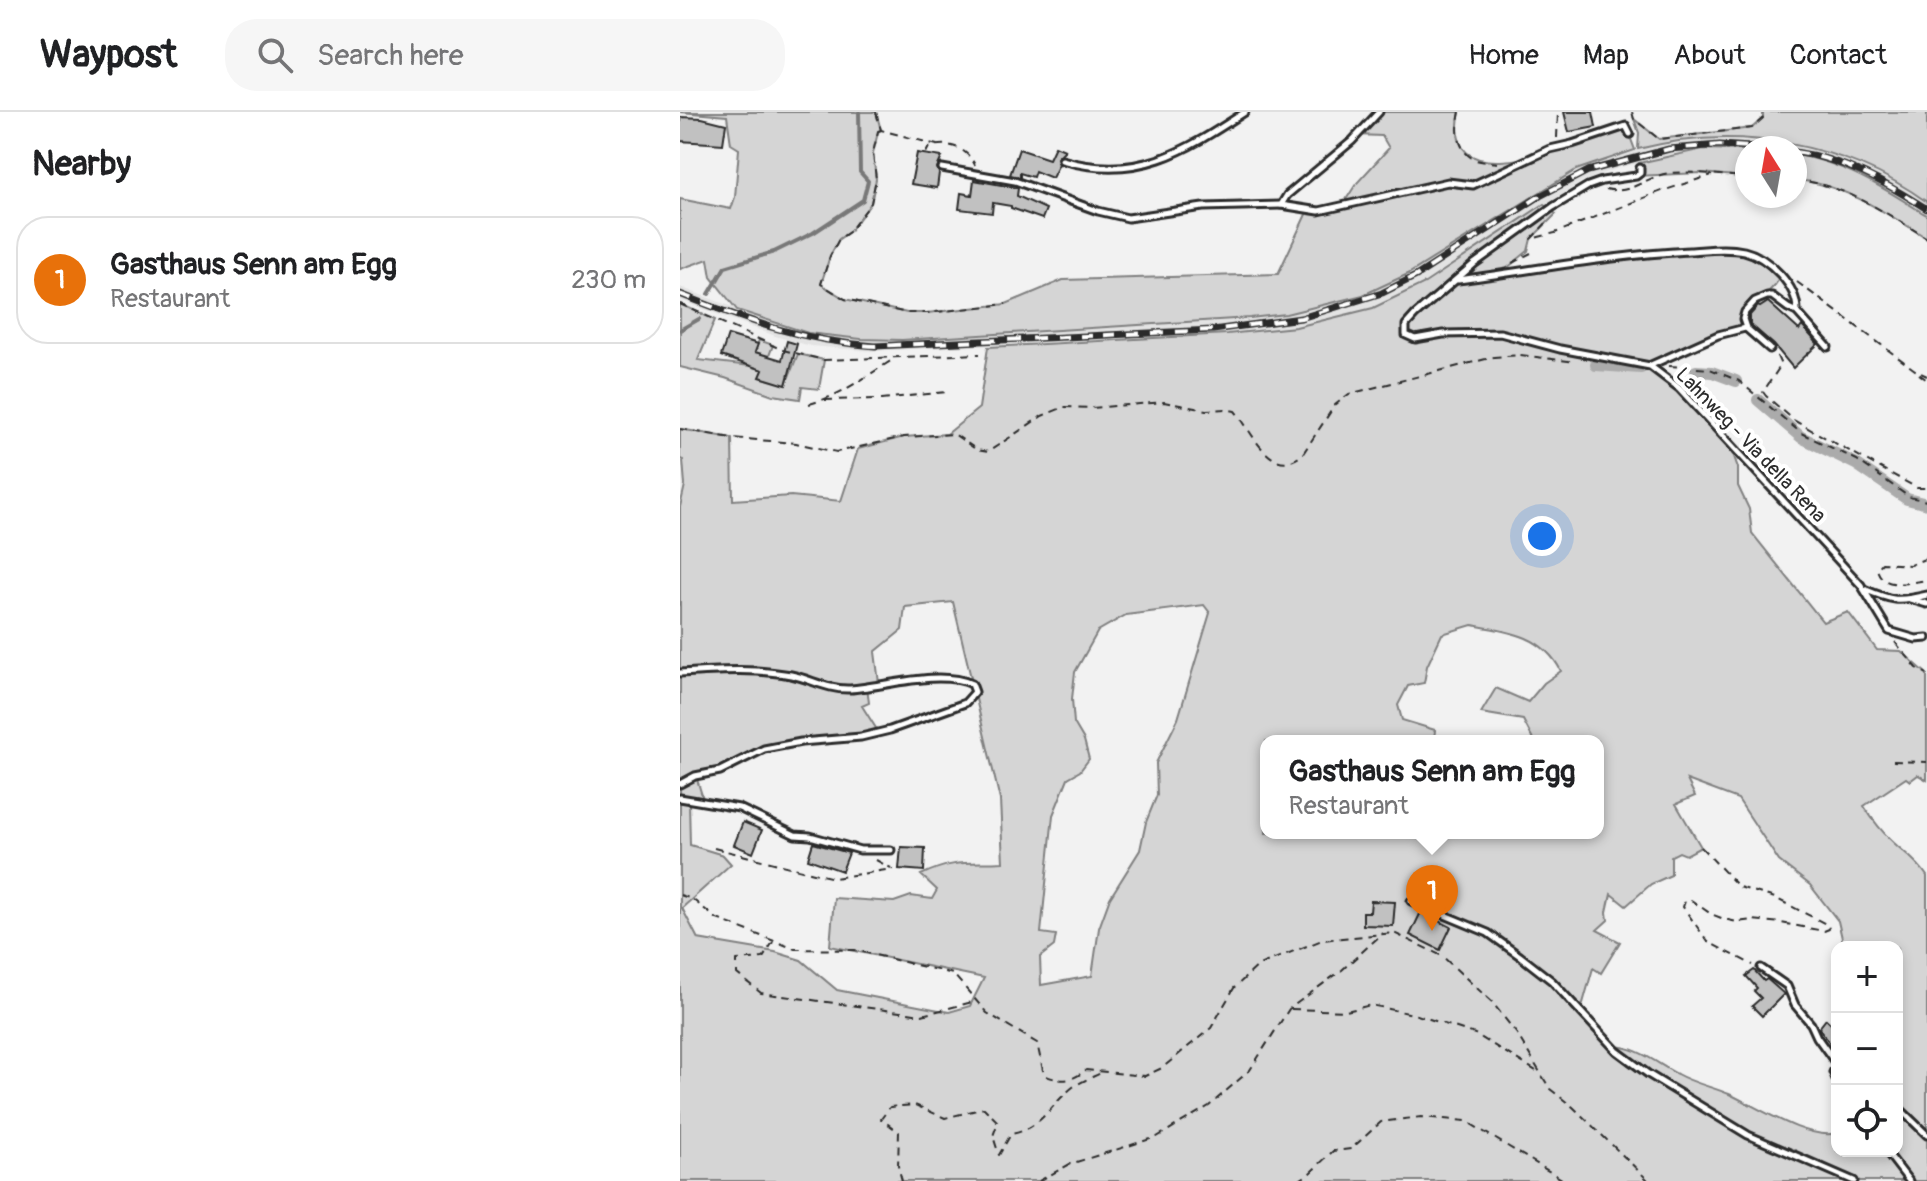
<!DOCTYPE html>
<meta charset="utf-8">
<style>
:root{--surface:#fff;--page:#f6f6f6;--text:#202124;--muted:#757577;--line:#e0e0e0;--accent:#ea580c}
body{margin:0;font-family:Pangolin,sans-serif;background:var(--page);color:var(--text)}
.controls{position:absolute;right:24px;bottom:24px;display:grid;overflow:hidden;border-radius:16px;box-shadow:0 4px 12px #0003}
.controls button{width:72px;height:72px;display:grid;place-items:center;padding:0;border:0;border-bottom:2px solid var(--line);background:var(--surface);color:var(--text);font:40px sans-serif}
.compass{position:absolute;left:1055px;top:24px;width:72px;height:72px;border-radius:50%;background:var(--surface);box-shadow:0 4px 12px #0003;rotate:349deg}
.you{position:absolute;left:862px;top:424px;width:28px;height:28px;margin:-20px;border:6px solid #fff;border-radius:50%;background:#1a73e8;box-shadow:0 0 0 12px #1a73e833}
.badge{display:grid;place-items:center;width:52px;height:52px;border-radius:50%;background:var(--accent);color:#fff;font-size:26px;font-weight:700}
.pin{position:absolute;translate:-50% -66px;filter:drop-shadow(0 2px 4px #0008)}
.pin::after{content:'';position:absolute;top:42px;width:28px;height:24px;background:inherit;clip-path:polygon(0 0,100% 0,50% 100%)}
.popup{position:absolute;left:580px;top:623px;width:344px;height:104px;box-sizing:border-box;display:grid;place-content:center;border-radius:16px;background:var(--surface);filter:drop-shadow(0 2px 6px #0005);font-size:26px;white-space:nowrap;color:var(--muted)}
.popup b{font-size:30px;color:var(--text)}
.popup::after{content:'';position:absolute;left:50%;top:100%;margin-left:-16px;border:16px solid transparent;border-top-color:var(--surface)}
.list{margin:0;padding:0;list-style:none}
h2{display:flex;justify-content:space-between;align-items:center;height:104px;margin:0;padding:0 32px;font-size:34px}
h2 small{font-size:26px;font-weight:400;color:var(--muted)}
.list li{display:grid;grid-template-columns:52px 1fr auto;gap:24px;align-items:center;box-sizing:border-box;height:128px;margin:0 16px 16px;padding:0 16px;border:2px solid var(--line);border-radius:32px}
.list b{display:block;font-size:30px;white-space:nowrap}
.list p{margin:0;font-size:26px;white-space:nowrap;color:var(--muted)}
.list em{font-size:26px;font-style:normal;color:var(--muted)}
.icon{flex:none;width:44px;height:44px;fill:none;stroke:currentColor;stroke-width:2;stroke-linecap:round;stroke-linejoin:round}
.map{position:relative;flex:none;width:1247px;height:1069px;overflow:hidden}
header{display:flex;align-items:center;gap:48px;box-sizing:border-box;height:112px;padding:0 40px;background:var(--surface);border-bottom:2px solid var(--line)}
header strong{font-size:38px}
nav{display:flex;gap:44px;margin-inline-start:auto;font-size:28px}
.search{width:560px;height:72px;background:var(--page);display:flex;align-items:center;gap:20px;box-sizing:border-box;padding:0 28px;border-radius:32px;color:var(--muted);font-size:30px}
main{display:flex}
aside{flex:1;background:var(--surface)}
.map>svg:first-child{display:block}
.built{fill:#e3e3e3}
.green{fill:#d5d5d5;stroke:#808080;stroke-width:2;fill-rule:evenodd}
.lines{fill:none;stroke-linecap:round;stroke-linejoin:round}
.stream{stroke:#787878;stroke-width:4}
.canal{stroke:#ababab;stroke-width:12}
.building{fill:#c1c1c1;stroke:#2b2b2b;stroke-width:2}
.service-casing{stroke:#2b2b2b;stroke-width:11}
.path{stroke:#2b2b2b;stroke-width:2;stroke-dasharray:8 6;stroke-linecap:butt}
.service{stroke:#fff;stroke-width:5}
.rail-casing{stroke:#2b2b2b;stroke-width:7}
.rail{stroke:#fff;stroke-width:4;stroke-dasharray:12;stroke-linecap:butt}
.labels{text-anchor:middle;dominant-baseline:central;stroke-width:8;stroke-linejoin:round;paint-order:stroke}
.street-label{font-size:20px;fill:#2b2b2b;stroke:#fff}
</style>
<header>
<strong>Waypost</strong>
<div class="search"><svg class="icon" aria-label="search" viewBox="0 0 24 24"><circle cx="10" cy="10" r="6"/><path d="M15 15l6 6"/></svg>Search here</div>
<nav><a>Home</a><a>Map</a><a>About</a><a>Contact</a></nav>
</header>
<main>
<aside>
<h2>Nearby<small></small></h2>
<ul class="list">
<li><span class="badge" style="background:#e8710a">1</span><div><b>Gasthaus Senn am Egg</b><p>Restaurant</p></div><em>230 m</em></li>
</ul>
</aside>
<div class="map">
<svg width="1247" height="1069" viewBox="0 0 1247 1069">
<rect width="100%" height="100%" fill="#f2f2f2"/>
<filter id="ink" filterUnits="userSpaceOnUse"><feTurbulence type="fractalNoise" baseFrequency=".0125" numOctaves="2"/><feDisplacementMap in="SourceGraphic" scale="16" xChannelSelector="R" yChannelSelector="G"/><feConvolveMatrix kernelMatrix="1 2 1 2 8 2 1 2 1" color-interpolation-filters="sRGB"/></filter>
<g filter="url(#ink)">
<!-- built -->
<polygon class="built" points="1029,26 1099,29 1132,35 1163,45 1193,57 1247,90 1247,103 1214,83 1157,54 1115,43 1115,36 1023,37 941,55 901,70 745,171 693,196 616,215 547,222 191,239 131,234 98,225 0,188 0,175 110,217 146,224 181,227 222,228 514,210 606,202 683,183 773,135 896,58 965,36"/>
<!-- green -->
<g class="green">
<path d="M0,0H196L201,18L198,20L193,41L196,67L191,91L169,120L159,127L150,144L141,172L165,187L227,201H247L326,192L383,168L598,162L628,98L660,97L676,72L709,36L702,24L677,23L699,0H780C758,94 907,26 946,14L955,38L896,58L728,162L683,183L606,202L570,206L222,228L181,227L128,221L57,198L31,165L28,147L0,157V87L51,97L55,85L59,37L51,32L47,4Z"/>
<path d="M1083,0H1247V90C1164,30 1057,12 958,37L959,21L954,7L979,27L1072,16L1083,6Z"/>
<polygon points="1023,37 1067,38 1067,65 1021,61 956,64 960,56 959,51"/>
<path d="M1115,43C1161,49 1204,76 1243,101L1247,103V126C1208,102 1162,71 1115,68Z"/>
<path d="M864,92L876,102L851,127L848,139L821,161L998,139L1051,140L1076,146L1099,167C1086,191 1063,180 1059,215L971,253L1023,292L1046,322L1058,356V374L1069,397L1072,421L1143,510L1168,500L1197,538L1221,539L1247,562V668L1238,663L1230,669L1226,666L1184,694C1192,707 1202,720 1214,731C1226,742 1237,749 1247,764V1069H0V395L5,373L3,348L0,347V317L52,326L53,388L111,384L161,389L178,337L224,325L267,322L299,296L308,235L547,222L616,215L693,196L745,171ZM273,490L320,688L323,750C289,752 274,747 241,763L257,778L252,787L231,784L214,790L154,786L150,834L304,866L290,894L269,900L157,878L121,848L95,840L18,827L2,796L51,752L43,743L10,733L9,689L24,690L16,664L40,659L84,637L199,621L182,594L189,591L187,574L199,571L195,540L222,518L225,495ZM524,493L530,501L498,607L476,651L477,683L466,710L460,738L430,786L419,816L412,864L361,873L360,845L374,834L376,823L361,821L373,703L388,666L400,659L409,647L404,628L394,611L392,587L395,560L418,519L446,503ZM792,513C828,519 863,523 881,559L864,571L848,590L816,576L801,601L843,608L854,629H918V721H586V629H754L755,618L722,608L718,593L728,574L744,571L747,554L762,522ZM1007,668L1058,687L1099,749L1130,773L1158,809L1164,835H1217V1039H1157V1021C1128,1029 1076,994 1049,982C1032,975 1013,971 997,962C978,952 952,931 930,935L900,902L913,856L921,861L940,830L917,818L928,808L927,800L931,782L946,794L971,772L991,763V744L999,740L1006,743L1021,735L996,692L1015,684Z"/>
<polygon points="0,192 35,208 18,248 70,254 79,228 93,233 81,265 106,272 118,242 144,248 139,277 122,275 120,287 93,283 45,266 0,255"/>
</g>
<g class="lines">
<!-- stream -->
<g class="stream">
<polyline points="29,182 45,155 94,140 133,121 183,88 188,69 180,60 179,0"/>
<polyline points="0,218 19,207"/>
</g>
<!-- canal -->
<g class="canal">
<polyline points="916,253 961,256"/>
<polyline points="1016,259 1032,260 1056,269"/>
<polyline points="1078,288 1121,325 1176,352 1227,387 1247,392"/>
</g>
</g>
<!-- building -->
<g class="building">
<polygon points="884,0 913,0 916,15 889,20"/>
<polygon points="0,5 22,6 46,12 43,32 0,29"/>
<polygon points="375,34 385,38 377,46 379,52 372,66 355,59 353,65 340,61 340,65 330,63 339,37 369,47"/>
<polygon points="237,41 262,45 257,56 259,61 257,76 231,72"/>
<polygon points="294,68 338,76 337,84 366,97 362,107 331,96 331,94 313,91 312,101 279,97 281,81 292,83"/>
<polygon points="1088,190 1119,218 1122,214 1138,232 1113,256 1094,233 1070,212 1070,203 1078,194 1080,195"/>
<polygon points="48,223 78,232 75,240 102,248 107,229 117,232 106,273 80,265 83,258 41,244"/>
<polygon points="63,710 82,718 73,741 54,733"/>
<polygon points="133,731 169,741 162,759 128,747"/>
<polygon points="221,735 245,736 244,759 219,757"/>
<polygon points="691,789 715,790 713,814 683,813 683,800 690,800"/>
<polygon points="741,800 771,815 760,838 730,823"/>
<polygon points="1074,858 1084,869 1087,867 1104,882 1082,904 1072,894 1081,886 1074,879 1077,876 1066,864"/>
<polygon points="1146,907 1157,918 1157,941 1139,916"/>
</g>
<g class="lines">
<!-- service casing -->
<g class="service-casing">
<g id="service">
<polyline points="699,0 672,29 607,83 601,93 639,99 768,70 793,73 870,37 892,32 946,14 950,22"/>
<path d="M382,48C457,70 504,40 565,0"/>
<polyline points="262,56 335,69 418,99 448,106 523,95 601,93"/>
<polyline points="960,56 960,61 956,64 922,69 908,74 873,95 794,152 735,203 726,213 726,223 735,227 763,222 820,221 880,237 970,254 999,276 1181,473 1209,519 1236,527 1247,526"/>
<path d="M778,168C854,158 932,143 1009,139C1027,138 1046,135 1064,139C1088,145 1118,174 1117,200"/>
<polyline points="1090,237 1066,216 1063,207 1065,200 1075,189 1087,184 1092,184 1108,196 1117,200 1148,235"/>
<polyline points="971,253 1038,223 1065,216"/>
<path d="M1184,477C1212,489 1218,490 1247,483"/>
<polyline points="1230,487 1247,492"/>
<path d="M0,561C36,559 74,556 111,563C131,567 148,578 170,577C204,575 259,557 292,572L295,580L285,591L210,618L181,625L121,630L84,637L40,659L15,664L0,672"/>
<polyline points="0,686 59,696 115,723 130,724 180,738 211,738"/>
<polyline points="731,789 808,821 840,844 872,869 937,939 968,962 1068,1023 1174,1069"/>
<polyline points="1081,856 1107,874 1115,893 1131,912 1137,925 1157,953"/>
<polyline points="1157,954 1153,960 1157,969"/>
<polyline points="1217,994 1247,1023"/>
<polyline points="1206,1039 1229,1069"/>
</g>
</g>
<!-- path -->
<g class="path">
<polyline points="196,0 201,18 257,33"/>
<path d="M780,0C776,17 777,40 796,48C802,50 811,50 817,51"/>
<polyline points="952,0 954,7 979,27 1072,16 1083,6 1083,0"/>
<polyline points="201,18 198,19 193,41 196,67 191,91 169,120 159,127 150,144 141,172 165,187 227,201 247,201 326,192"/>
<polyline points="877,26 878,0"/>
<path d="M246,41L249,35C268,29 286,35 295,53"/>
<path d="M1115,68C1162,71 1208,102 1247,126"/>
<path d="M926,77C952,84 966,63 991,61C1016,59 1042,64 1067,65"/>
<polyline points="866,111 851,127 875,121 979,80 1032,63"/>
<polyline points="832,151 851,141"/>
<polyline points="1117,170 1235,258 1247,264"/>
<polyline points="0,192 103,238 144,248 300,242"/>
<polyline points="1097,244 1101,253 1083,280 1086,284 1115,309 1237,376 1247,376"/>
<polyline points="989,254 1030,257 1059,269 1121,321 1177,348 1229,385 1247,389"/>
<polyline points="1239,262 1247,268"/>
<polyline points="145,288 202,287 267,280"/>
<path d="M129,292C161,284 186,264 214,247"/>
<path d="M0,317L52,326L116,331L157,340L224,325L274,322L297,338L308,340L362,304L384,295L411,296L484,290L526,298L545,297L555,299C572,318 590,368 622,343L655,293L669,282L814,245L840,243L896,250"/>
<path d="M1247,446L1230,453L1202,451L1197,457C1203,479 1230,470 1247,468"/>
<polyline points="1215,530 1237,556 1247,562"/>
<polyline points="1213,649 1247,650"/>
<polyline points="1021,735 1059,775 1095,786 1148,813 1149,817 1144,819 1101,811 1073,808 1057,810 1044,807 1031,802 1011,788 1005,789 1003,795 1028,830 1073,853"/>
<polyline points="34,736 154,766 213,757"/>
<polyline points="196,748 211,756"/>
<path d="M0,783L12,787L37,807L115,837L175,838L273,862L307,901L357,931L364,963C381,970 391,970 406,958L465,964L482,956L531,916L554,876L579,853L642,828L714,821L762,844L812,890L837,922L870,977L893,995L969,1069"/>
<polyline points="93,830 83,846 57,848 57,862 81,881 242,903 296,889"/>
<polyline points="611,897 666,899 691,893 737,903 795,922 861,962"/>
<path d="M222,1069L218,1054L219,1020L201,1007L210,995L235,993L265,1006L304,996L318,1010L313,1024L319,1043L331,1022C361,1017 371,992 393,975C402,969 413,965 423,960"/>
<polyline points="359,1069 390,1052 477,1025 529,994 570,958 609,897 662,858 703,821"/>
<polyline points="618,1069 629,1062 653,1039 671,1037 701,1010 741,1005 786,1009 885,1069"/>
</g>
<!-- service -->
<use href="#service" class="service"/>
<!-- rail casing -->
<g class="rail-casing">
<g id="rail">
<path d="M1115,40C1164,47 1206,71 1247,97"/>
<path d="M0,182C68,209 121,229 195,234L533,218L621,206L702,181L736,164L860,84L908,59L989,37L1040,33L1086,36"/>
</g>
</g>
<!-- rail -->
<use href="#rail" class="rail"/>
</g>
</g>
<g class="labels">
<!-- street labels -->
<g class="street-label">
<text transform="translate(1071 333) rotate(46)">Lahnweg - Via della Rena</text>
</g>
</g>
</svg>
<div class="controls">
<button>+</button>
<button>−</button>
<button><svg class="icon" aria-label="locate" viewBox="0 0 24 24"><circle cx="12" cy="12" r="6"/><path d="M12 2v4M12 18v4M2 12h4M18 12h4"/></svg></button>
</div>
<svg class="compass" viewBox="-18 -18 36 36"><path d="M0-13l5 13h-10z" fill="#e53935"/><path d="M0 13l5-13h-10z" fill="#757577"/></svg>
<div class="you"></div>
<div class="pin badge" style="left:752px;top:819px;background:#e8710a">1</div>
<div class="popup"><b>Gasthaus Senn am Egg</b>Restaurant</div>
</div>
</main>
